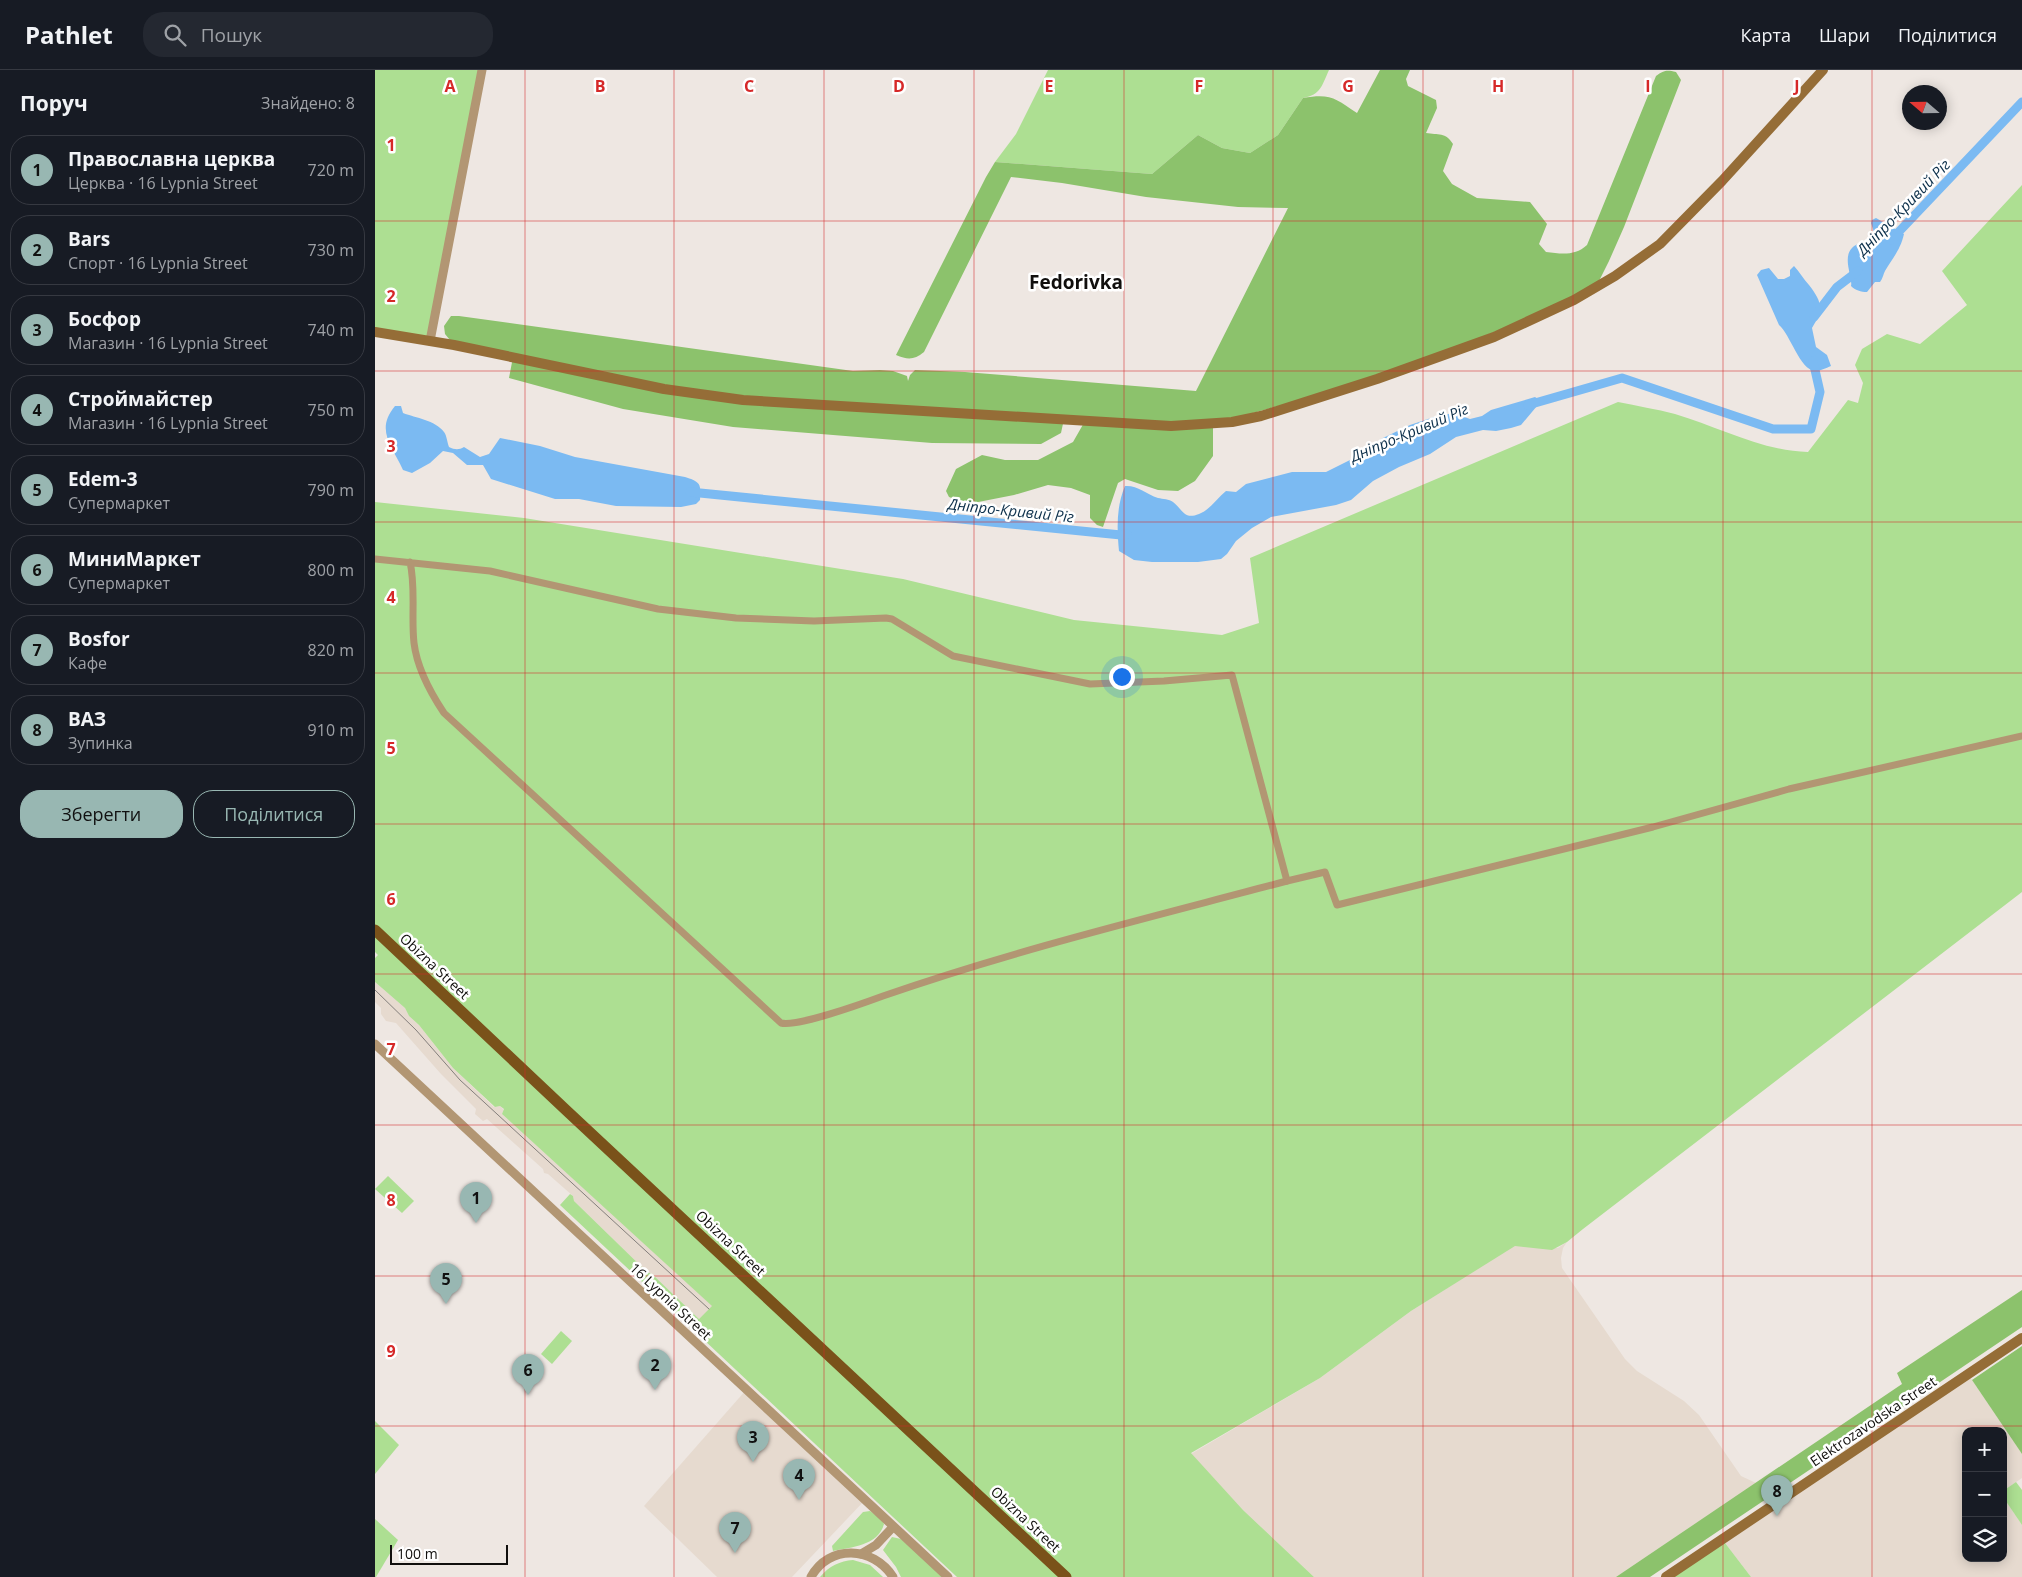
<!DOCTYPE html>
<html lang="uk">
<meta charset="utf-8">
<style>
:root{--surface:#171b24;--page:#242831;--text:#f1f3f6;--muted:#9ea1a6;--line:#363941;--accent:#98b7b2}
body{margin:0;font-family:"Open Sans",sans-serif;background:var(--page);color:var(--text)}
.controls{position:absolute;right:15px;bottom:15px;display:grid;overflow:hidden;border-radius:10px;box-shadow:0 2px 12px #0003}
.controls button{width:45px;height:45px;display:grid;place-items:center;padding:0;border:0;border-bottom:1px solid var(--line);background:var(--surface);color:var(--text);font:25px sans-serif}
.compass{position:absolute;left:1527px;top:15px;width:45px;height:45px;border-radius:50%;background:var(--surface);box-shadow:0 2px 12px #0003;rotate:290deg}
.scale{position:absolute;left:15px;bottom:12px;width:118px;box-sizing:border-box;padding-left:5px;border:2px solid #110f0d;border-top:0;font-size:14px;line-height:18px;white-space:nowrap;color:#110f0d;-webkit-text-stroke:4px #fff;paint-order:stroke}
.you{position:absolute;left:746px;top:606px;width:18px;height:18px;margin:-12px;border:4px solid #fff;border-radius:50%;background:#1a73e8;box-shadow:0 0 0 8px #1a73e833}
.badge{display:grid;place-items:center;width:32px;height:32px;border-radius:50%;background:var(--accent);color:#111;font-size:16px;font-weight:700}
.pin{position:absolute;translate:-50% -41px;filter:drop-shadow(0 1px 2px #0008)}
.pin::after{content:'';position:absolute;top:26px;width:18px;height:15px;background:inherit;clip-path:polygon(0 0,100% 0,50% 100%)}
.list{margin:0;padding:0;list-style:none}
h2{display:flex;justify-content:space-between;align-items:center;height:65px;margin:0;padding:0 20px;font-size:21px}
h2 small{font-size:16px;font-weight:400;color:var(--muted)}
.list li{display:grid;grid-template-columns:32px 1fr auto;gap:15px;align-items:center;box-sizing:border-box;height:70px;margin:0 10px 10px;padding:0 10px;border:1px solid var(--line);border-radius:20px}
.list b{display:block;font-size:19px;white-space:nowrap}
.list p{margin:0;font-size:16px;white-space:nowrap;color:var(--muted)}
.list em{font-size:16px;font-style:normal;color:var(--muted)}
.actions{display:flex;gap:10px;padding:15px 20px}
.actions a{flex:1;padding:11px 0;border:1px solid var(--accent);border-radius:20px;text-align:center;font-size:18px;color:var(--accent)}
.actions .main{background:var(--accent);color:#111}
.icon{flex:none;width:28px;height:28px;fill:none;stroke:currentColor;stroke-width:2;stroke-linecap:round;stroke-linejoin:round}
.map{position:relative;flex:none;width:1647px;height:1507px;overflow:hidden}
header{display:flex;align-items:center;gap:30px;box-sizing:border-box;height:70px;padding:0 25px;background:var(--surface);border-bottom:1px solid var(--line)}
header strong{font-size:24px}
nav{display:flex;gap:28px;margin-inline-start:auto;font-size:18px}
.search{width:350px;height:45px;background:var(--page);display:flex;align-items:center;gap:12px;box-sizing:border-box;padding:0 18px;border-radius:20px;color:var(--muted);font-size:19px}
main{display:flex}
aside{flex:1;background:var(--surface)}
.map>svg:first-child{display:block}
.built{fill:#e6dacf}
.green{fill:#addf92}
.forest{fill:#8cc26c}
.water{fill:#7bbaf2}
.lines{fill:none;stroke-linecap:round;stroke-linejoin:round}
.canal{stroke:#7bbaf2;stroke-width:9}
.minor{stroke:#b29673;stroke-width:7}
.tertiary{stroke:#b29673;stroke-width:9}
.secondary{stroke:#956d37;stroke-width:10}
.primary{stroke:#7a521a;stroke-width:11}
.tram{stroke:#847f7c;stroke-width:1}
.grid{fill:none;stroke:#d62828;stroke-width:1;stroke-opacity:0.55}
.labels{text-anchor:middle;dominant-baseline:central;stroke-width:5;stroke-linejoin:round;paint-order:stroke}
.street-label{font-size:14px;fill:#110f0d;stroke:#fff}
.water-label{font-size:15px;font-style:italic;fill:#0c2f4a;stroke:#fff}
.district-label{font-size:19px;font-weight:bold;fill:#110f0d;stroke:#fff}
.grid-label{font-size:16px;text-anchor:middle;font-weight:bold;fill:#d62828;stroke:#fff;stroke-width:5;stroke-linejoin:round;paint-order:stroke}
</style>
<header>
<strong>Pathlet</strong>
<div class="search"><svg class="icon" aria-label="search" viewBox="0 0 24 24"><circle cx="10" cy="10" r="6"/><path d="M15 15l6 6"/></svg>Пошук</div>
<nav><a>Карта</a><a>Шари</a><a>Поділитися</a></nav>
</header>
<main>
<aside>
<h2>Поруч<small>Знайдено: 8</small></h2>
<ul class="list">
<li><span class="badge">1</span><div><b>Православна церква</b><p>Церква · 16 Lypnia Street</p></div><em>720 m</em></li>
<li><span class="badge">2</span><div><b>Bars</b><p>Спорт · 16 Lypnia Street</p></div><em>730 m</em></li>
<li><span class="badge">3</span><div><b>Босфор</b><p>Магазин · 16 Lypnia Street</p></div><em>740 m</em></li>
<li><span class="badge">4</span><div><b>Строймайстер</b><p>Магазин · 16 Lypnia Street</p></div><em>750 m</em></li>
<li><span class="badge">5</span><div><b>Edem-3</b><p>Супермаркет</p></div><em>790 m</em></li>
<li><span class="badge">6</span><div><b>МиниМаркет</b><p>Супермаркет</p></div><em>800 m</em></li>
<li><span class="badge">7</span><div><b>Bosfor</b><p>Кафе</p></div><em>820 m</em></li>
<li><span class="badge">8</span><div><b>ВАЗ</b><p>Зупинка</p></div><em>910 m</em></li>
</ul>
<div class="actions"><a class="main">Зберегти</a><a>Поділитися</a></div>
</aside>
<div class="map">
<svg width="1647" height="1507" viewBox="0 0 1647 1507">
<rect width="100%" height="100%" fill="#eee7e2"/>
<!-- built -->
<g class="built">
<polygon points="0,912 30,938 34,946 44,955 78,998 119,1037 125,1036 129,1040 127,1044 338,1236 324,1249 277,1204 272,1202 199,1131 198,1126 173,1104 169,1103 168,1099 112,1049 108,1051 100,1044 101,1039 66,1004 21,953 11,951 6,944 6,938 0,932"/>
<polygon points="1192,1172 1188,1178 1186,1188 1187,1198 1250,1289 1262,1301 1309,1331 1324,1345 1366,1406 1381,1413 1241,1507 939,1507 868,1440 816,1384 945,1308 1036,1241 1140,1175 1183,1178"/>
<polygon points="1593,1304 1647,1384 1647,1408 1628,1421 1628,1361 1591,1361 1591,1488 1628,1488 1628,1427 1647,1455 1647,1507 1376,1507 1347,1469"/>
<polygon points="371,1320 490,1430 417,1507 342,1507 269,1436"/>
</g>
<!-- green -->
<g class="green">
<polygon points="0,0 107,0 55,271 0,262"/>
<path d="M673,0H954C947,15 946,25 928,28L903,65L875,83L847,78L823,65L777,104L620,92L641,64Z"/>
<path d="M1647,115V822L1208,1159L1192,1172L1177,1180L1140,1176L1036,1241L945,1308L816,1383L868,1440L939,1507H582L185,1135L195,1124L198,1126L199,1131L272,1202L277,1204L324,1249L337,1236L127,1044L129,1039L125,1036L120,1037L78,998L44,955L34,946L30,938L0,912V888L3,885L0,882V432L149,448L528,509L699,550L847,565L884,553L875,488L1243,332C1262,336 1281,339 1300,344C1344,357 1387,381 1433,382L1473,330L1483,333L1488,313L1480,295L1487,279L1512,264L1545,274L1592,235L1567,201Z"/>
<polygon points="13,1106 39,1131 27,1143 0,1119"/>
<polygon points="186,1261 197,1271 177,1294 166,1284"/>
<polygon points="0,1351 24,1375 0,1404"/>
<polygon points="1641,1412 1647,1420 1647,1455 1628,1427 1628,1421"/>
<path d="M495,1441L506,1449L509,1454C503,1476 476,1477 458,1481L457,1476L488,1442Z"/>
<polygon points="0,1449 23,1470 1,1507 0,1507"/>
<polygon points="517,1467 526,1469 569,1507 526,1507 521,1497 508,1480"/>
<polygon points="1347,1469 1376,1507 1291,1507"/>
<path d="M478,1490L495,1495L508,1507H445C454,1496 465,1491 478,1490Z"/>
</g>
<!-- forest -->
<g class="forest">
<path d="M1005,0H1035L1031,9L1033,16L1061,30L1062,38L1051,63C1063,65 1071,62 1078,74L1068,101L1077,114L1102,128L1155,132L1172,154L1164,174L1171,182C1187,184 1200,186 1212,175L1281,6C1289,0 1292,0 1301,2L1306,10L1249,157L1234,191L1220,219L1199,230L1002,309L838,354V386L820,411L803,421L783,420L750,409L743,413L728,457L722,455L715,448V425L696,418L673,415L639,425L593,434L574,427L571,421L581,399L607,385L630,390H663L698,372L710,351L689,349L686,363L666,374L557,373L358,357L248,339L134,308L138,287L79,275L70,264L69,256L76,246H84L478,301L505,300L518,301L532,306L533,311L535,305L540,300L590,302L821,321L913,138L863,137L771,127L687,113L636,107L549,282C539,290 533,290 521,285L611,107L620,92L777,104L823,65L847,78L875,83L903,65L928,28C955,23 960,28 982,43Z"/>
<polygon points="1647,1220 1647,1257 1275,1507 1241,1507 1527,1314 1522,1303"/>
<polygon points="1647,1276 1647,1384 1597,1310"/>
</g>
<!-- water -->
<g class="water">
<path d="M1501,148L1529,164C1525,181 1518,187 1510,201C1508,205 1508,208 1505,212H1500L1492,222C1486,222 1480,220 1476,216C1478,208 1467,188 1477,178C1484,171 1492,174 1499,162L1496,153L1497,150Z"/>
<path d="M1419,196C1425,202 1428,209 1434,215C1447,232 1449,239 1437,258L1441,277L1452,285L1456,296C1451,298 1445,301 1440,301C1425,300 1415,264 1404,255L1382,205L1386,200L1394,198L1403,209H1409L1415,206V200Z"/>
<path d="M1160,327L1163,329L1162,336L1146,355L1136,358L1121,361L1108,360L1081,367L1055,384L1024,397L998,411L976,430L961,435L896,447L877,458L861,471L852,484L846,489L823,492H777L759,490L744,481C742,459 741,437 750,416C762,415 771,424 783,428C788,429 794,429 798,432C808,440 809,450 824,444C835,440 842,428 851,421L861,422L871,414L917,402H951L975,390L1008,368L1035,355L1059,347L1078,343L1095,349L1107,346L1116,340L1133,335Z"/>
<path d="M20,336H26L28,343C41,348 60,350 69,362C72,366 72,372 74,377C80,380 84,380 89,377L105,387L114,384L125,368L165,376L200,387L310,407C326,412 326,414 325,430L321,434L306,437L241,436L204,429H180L116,409L108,395H92L78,383L68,381L55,393L37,403L28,400C17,376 0,360 20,336Z"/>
</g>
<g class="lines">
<!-- canal -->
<g class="canal">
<polyline points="1516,170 1647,32"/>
<polyline points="1439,247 1462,217 1483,201"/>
<polyline points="1153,335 1247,308 1398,359 1436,359 1445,322 1438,291"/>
<polyline points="315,422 746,465 752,464"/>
</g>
<!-- minor -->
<g class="minor">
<path d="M0,489L115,501L283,539L361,548L439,551L511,548L517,549L578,586L715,614L789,611L857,605L912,811C777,847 640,880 508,926C489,933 422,957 406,953L69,643C55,622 42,598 39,573C36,546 41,518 35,492"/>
<polyline points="912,811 950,802 962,835 1278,757 1414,719 1647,666"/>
</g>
<!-- tertiary -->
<g class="tertiary">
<polyline points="55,271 107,0"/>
<polyline points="0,974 573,1507"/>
<polyline points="486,1484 501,1475 518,1457"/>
<path d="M436,1507C454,1474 498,1476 518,1507"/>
</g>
<!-- secondary -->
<g class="secondary">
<polyline points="0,262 79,275 289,319 368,330 796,356 857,352 886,346 1002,309 1119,267 1199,230 1240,206 1285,174 1347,111 1448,0"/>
<polyline points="1291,1507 1647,1268"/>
</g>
<!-- primary -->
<polyline class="primary" points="0,860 192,1041 691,1507"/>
<!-- tram -->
<polyline class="tram" points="0,920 41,960 85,1010 334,1239"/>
</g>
<!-- grid -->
<path class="grid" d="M150,0V1507M299,0V1507M449,0V1507M599,0V1507M749,0V1507M898,0V1507M1048,0V1507M1198,0V1507M1348,0V1507M1497,0V1507M0,151H1647M0,301H1647M0,452H1647M0,603H1647M0,754H1647M0,904H1647M0,1055H1647M0,1206H1647M0,1356H1647"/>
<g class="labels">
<!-- street labels -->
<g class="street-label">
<text transform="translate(60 896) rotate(43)">Obizna Street</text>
<text transform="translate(356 1173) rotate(43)">Obizna Street</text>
<text transform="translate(296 1231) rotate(43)">16 Lypnia Street</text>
<text transform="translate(1498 1351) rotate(-34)">Elektrozavodska Street</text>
<text transform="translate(651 1449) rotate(43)">Obizna Street</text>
</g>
<!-- water labels -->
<g class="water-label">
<text transform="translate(1528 137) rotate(-46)">Дніпро-Кривий Ріг</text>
<text transform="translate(1034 362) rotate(-23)">Дніпро-Кривий Ріг</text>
<text transform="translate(636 440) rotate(6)">Дніпро-Кривий Ріг</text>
</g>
<!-- district labels -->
<g class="district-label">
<text x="701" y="212">Fedorivka</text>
</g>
</g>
<g class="grid-label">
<text x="75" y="22">A</text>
<text x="225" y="22">B</text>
<text x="374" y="22">C</text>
<text x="524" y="22">D</text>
<text x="674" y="22">E</text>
<text x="824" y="22">F</text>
<text x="973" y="22">G</text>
<text x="1123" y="22">H</text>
<text x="1273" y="22">I</text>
<text x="1422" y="22">J</text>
<text x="16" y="81">1</text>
<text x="16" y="232">2</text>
<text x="16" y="382">3</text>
<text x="16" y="533">4</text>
<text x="16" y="684">5</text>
<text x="16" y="835">6</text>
<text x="16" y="985">7</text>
<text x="16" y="1136">8</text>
<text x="16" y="1287">9</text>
</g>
</svg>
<div class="controls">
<button>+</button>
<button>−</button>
<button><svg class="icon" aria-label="layers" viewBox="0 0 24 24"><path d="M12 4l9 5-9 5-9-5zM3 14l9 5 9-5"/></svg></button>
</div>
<svg class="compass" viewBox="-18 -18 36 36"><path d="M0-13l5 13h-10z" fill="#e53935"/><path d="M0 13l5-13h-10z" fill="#9ea1a6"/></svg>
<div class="scale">100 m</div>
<div class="you"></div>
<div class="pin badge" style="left:101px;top:1153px">1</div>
<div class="pin badge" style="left:280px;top:1320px">2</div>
<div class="pin badge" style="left:378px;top:1392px">3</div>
<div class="pin badge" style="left:424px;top:1430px">4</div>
<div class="pin badge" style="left:71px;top:1234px">5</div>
<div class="pin badge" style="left:153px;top:1325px">6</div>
<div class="pin badge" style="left:360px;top:1483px">7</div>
<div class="pin badge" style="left:1402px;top:1446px">8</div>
</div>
</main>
